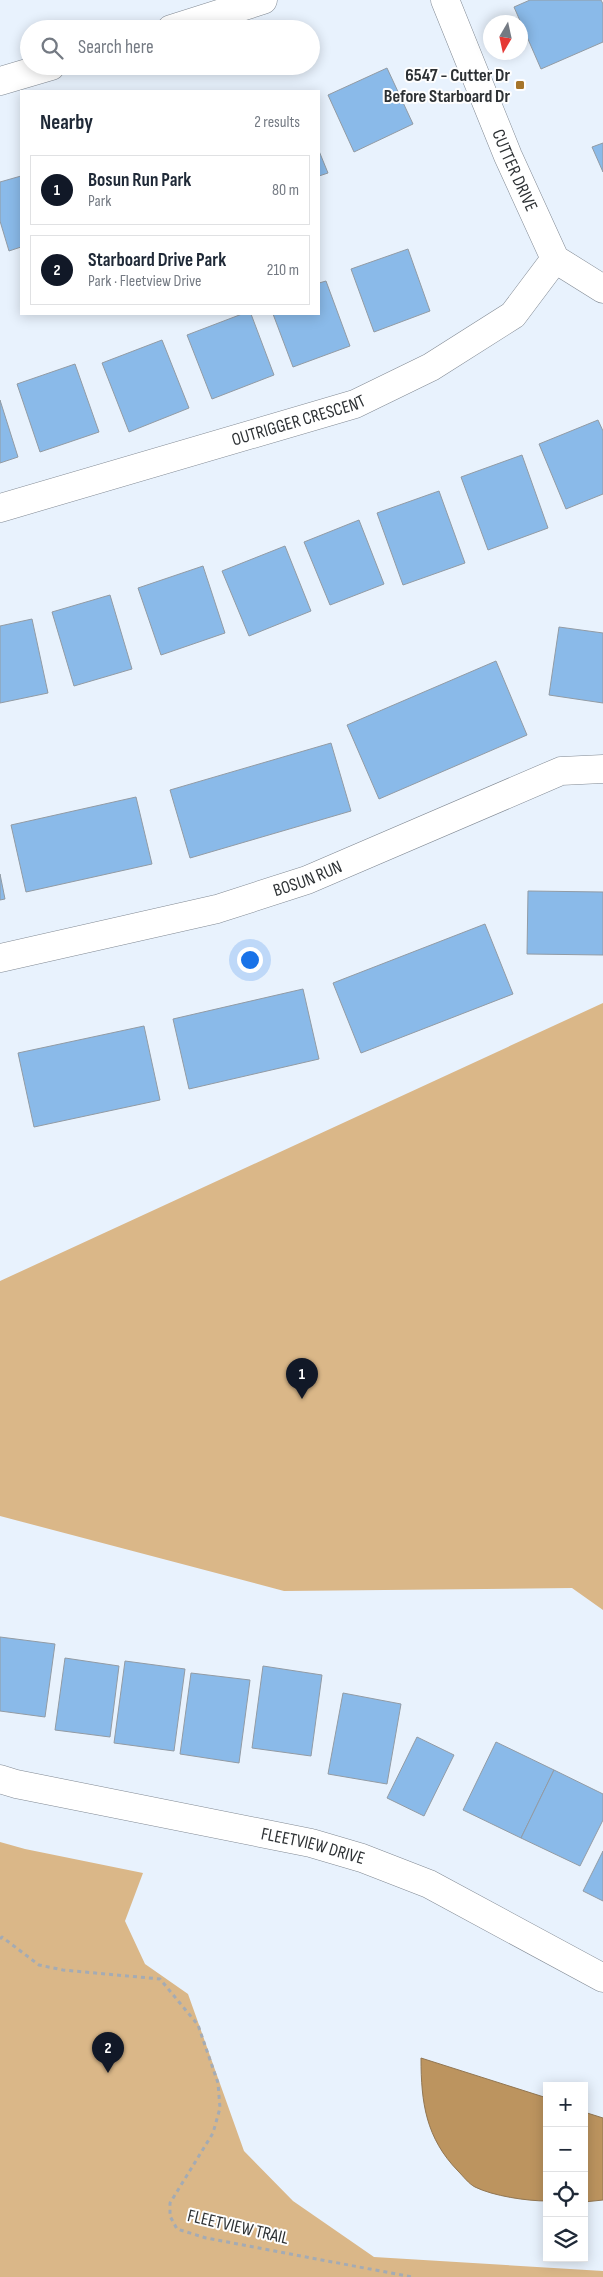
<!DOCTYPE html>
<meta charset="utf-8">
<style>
:root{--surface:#fff;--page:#f6f6f7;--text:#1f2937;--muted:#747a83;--line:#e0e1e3;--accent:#111827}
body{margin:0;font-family:"Sofia Sans Condensed",sans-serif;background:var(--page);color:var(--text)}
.controls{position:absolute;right:15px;bottom:15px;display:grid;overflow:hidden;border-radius:0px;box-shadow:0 2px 12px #0003}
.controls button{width:45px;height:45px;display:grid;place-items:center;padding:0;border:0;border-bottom:1px solid var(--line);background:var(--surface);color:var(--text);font:25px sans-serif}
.compass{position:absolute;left:483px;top:15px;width:45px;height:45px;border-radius:50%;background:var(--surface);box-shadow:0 2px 12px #0003;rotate:189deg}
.you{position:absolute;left:249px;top:959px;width:18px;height:18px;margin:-12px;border:4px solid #fff;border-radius:50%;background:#1a73e8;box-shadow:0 0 0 8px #1a73e833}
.badge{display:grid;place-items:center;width:32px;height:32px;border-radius:50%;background:var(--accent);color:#fff;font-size:16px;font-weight:700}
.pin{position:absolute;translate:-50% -41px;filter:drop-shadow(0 1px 2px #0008)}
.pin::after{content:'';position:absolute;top:26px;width:18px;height:15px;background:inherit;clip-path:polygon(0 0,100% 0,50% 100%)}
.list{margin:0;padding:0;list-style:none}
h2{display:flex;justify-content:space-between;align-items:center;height:65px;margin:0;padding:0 20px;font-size:21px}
h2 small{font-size:16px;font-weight:400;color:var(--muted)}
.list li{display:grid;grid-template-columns:32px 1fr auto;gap:15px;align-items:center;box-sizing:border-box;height:70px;margin:0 10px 10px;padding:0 10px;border:1px solid var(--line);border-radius:0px}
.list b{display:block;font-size:19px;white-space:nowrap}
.list p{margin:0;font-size:16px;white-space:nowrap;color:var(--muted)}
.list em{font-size:16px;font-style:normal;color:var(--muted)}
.icon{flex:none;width:28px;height:28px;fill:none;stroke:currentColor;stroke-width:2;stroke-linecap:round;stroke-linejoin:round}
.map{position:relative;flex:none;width:603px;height:2277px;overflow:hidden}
.search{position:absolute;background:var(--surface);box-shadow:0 2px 12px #0003;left:20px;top:20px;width:300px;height:55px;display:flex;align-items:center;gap:12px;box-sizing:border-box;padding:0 18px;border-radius:28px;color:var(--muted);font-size:19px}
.panel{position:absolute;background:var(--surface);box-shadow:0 2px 12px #0003;left:20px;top:90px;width:300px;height:225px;border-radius:0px}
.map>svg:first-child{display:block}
.green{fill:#dab788}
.water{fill:#bc945f;stroke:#917652}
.building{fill:#8abae9;stroke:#929ba4}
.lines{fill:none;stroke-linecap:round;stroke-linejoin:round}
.minor-casing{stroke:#818993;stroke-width:29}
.path{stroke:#a4abb4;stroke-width:3;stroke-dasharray:4 4;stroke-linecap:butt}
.minor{stroke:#fff;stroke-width:28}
.poi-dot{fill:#a6752a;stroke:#fefefe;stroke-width:2}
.labels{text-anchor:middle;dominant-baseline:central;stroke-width:4;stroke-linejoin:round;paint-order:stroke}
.poi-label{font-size:18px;font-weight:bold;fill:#2d3134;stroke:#fefefe;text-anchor:end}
.street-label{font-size:18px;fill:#2d3134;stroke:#fefefe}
</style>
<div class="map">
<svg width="603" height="2277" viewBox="0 0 603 2277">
<rect width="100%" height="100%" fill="#e8f2fd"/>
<!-- green -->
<g class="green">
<polygon points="603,1003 603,1610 572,1588 284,1591 0,1516 0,1281"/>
<polygon points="0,1842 25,1849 143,1873 125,1921 145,1964 188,1994 244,2151 293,2201 374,2257 603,2271 603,2277 0,2277"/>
</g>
<!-- water -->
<g class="water">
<path d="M421,2058L547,2098V2201C527,2201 493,2196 475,2187C469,2184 463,2176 458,2171C426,2138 421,2103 421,2058Z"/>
<polygon points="584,2112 603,2118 603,2200 584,2202"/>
</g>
<!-- building -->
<g class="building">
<polygon points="530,0 601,0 603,4 603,42 541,69 514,7"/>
<polygon points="387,68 413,124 354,152 328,95"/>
<polygon points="603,143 603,172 592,147"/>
<polygon points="319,151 328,173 319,176"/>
<polygon points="21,176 21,247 9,251 0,221 0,182"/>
<polygon points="408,249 430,311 374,332 351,269"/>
<polygon points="326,281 350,346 293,367 273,314 319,314 319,283"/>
<polygon points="242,314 251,314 274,375 212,399 187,335"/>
<polygon points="162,340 189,408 129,432 102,363"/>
<polygon points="75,364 99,432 40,452 17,384"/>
<polygon points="0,400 18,457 0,463"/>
<polygon points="598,420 603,431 603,494 566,509 539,444"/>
<polygon points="522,455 548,528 488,550 461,477"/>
<polygon points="439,491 465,563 403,585 377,513"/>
<polygon points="359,520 384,584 330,605 304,542"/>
<polygon points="285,546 311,611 249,636 222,571"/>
<polygon points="203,566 225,633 161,655 138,588"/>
<polygon points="110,595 132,669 74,686 52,612"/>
<polygon points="32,619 48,693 0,703 0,626"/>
<polygon points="559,627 603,633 603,703 549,695"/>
<polygon points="496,661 527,735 379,799 347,725"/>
<polygon points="331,743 351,811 190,858 170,790"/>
<polygon points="136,797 152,864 26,892 11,825"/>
<polygon points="0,874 5,899 0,900"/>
<polygon points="528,891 603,892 603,955 527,954"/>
<polygon points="485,924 513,994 361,1053 333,983"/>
<polygon points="303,989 319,1059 189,1089 173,1019"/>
<polygon points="144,1026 160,1100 34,1127 18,1053"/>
<polygon points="0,1637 55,1644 45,1717 0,1711"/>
<polygon points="65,1658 119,1666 110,1737 55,1730"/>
<polygon points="125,1661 185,1669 174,1751 114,1743"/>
<polygon points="263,1666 322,1675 311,1756 252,1748"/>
<polygon points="191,1673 250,1680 239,1763 180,1754"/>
<polygon points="343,1693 401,1704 387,1784 328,1774"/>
<polygon points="417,1737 454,1755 424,1816 387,1798"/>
<polygon points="496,1742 554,1770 521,1838 463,1810"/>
<polygon points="554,1770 603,1794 603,1820 580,1866 521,1838"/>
<polygon points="603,1851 603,1901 583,1891"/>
</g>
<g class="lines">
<!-- minor casing -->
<g class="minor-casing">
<g id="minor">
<path id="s1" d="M445,0L508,156L555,259L603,289"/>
<polyline points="171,29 263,0"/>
<polyline points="0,81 51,66"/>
<path id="s2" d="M0,508L355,404L431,367L513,315L555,259"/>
<path id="s3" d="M0,958L217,909L307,880L561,771L603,769"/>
<path id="s4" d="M0,1779L16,1784L311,1843L362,1858L429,1884L603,1978"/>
</g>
</g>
<!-- path -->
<polyline class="path" points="0,1939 2,1937 39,1965 63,1970 160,1979 198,2025 218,2083 220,2108 213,2133 170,2203 170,2216 177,2229 206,2238 412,2277"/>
<!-- minor -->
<use href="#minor" class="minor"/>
</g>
<!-- markers -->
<rect class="poi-dot" x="515" y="80" width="10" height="10" rx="2.5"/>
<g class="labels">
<!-- poi labels -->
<g class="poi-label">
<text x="510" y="75">6547 - Cutter Dr<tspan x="510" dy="21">Before Starboard Dr</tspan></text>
</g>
<!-- street labels -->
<g class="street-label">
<text stroke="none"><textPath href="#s1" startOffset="184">CUTTER DRIVE</textPath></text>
<text stroke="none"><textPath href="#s2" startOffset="311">OUTRIGGER CRESCENT</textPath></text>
<text stroke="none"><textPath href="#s3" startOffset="318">BOSUN RUN</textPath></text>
<text stroke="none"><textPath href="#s4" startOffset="320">FLEETVIEW DRIVE</textPath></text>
<text transform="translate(238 2227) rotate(13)">FLEETVIEW TRAIL</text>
</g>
</g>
</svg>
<div class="controls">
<button>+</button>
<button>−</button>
<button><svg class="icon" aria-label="locate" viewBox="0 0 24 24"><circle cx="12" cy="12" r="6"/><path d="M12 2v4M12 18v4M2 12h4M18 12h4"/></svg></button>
<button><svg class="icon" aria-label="layers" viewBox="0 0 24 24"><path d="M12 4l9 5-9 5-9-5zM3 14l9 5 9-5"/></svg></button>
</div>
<svg class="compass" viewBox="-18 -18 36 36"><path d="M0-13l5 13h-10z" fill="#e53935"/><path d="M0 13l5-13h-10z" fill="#747a83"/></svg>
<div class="you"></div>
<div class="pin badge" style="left:302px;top:1399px">1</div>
<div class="pin badge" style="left:108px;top:2073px">2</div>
<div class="search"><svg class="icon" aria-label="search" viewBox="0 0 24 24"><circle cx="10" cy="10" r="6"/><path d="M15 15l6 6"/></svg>Search here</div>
<section class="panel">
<h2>Nearby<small>2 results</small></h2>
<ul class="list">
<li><span class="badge">1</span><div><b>Bosun Run Park</b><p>Park</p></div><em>80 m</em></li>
<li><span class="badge">2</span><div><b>Starboard Drive Park</b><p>Park · Fleetview Drive</p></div><em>210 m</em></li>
</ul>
</section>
</div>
